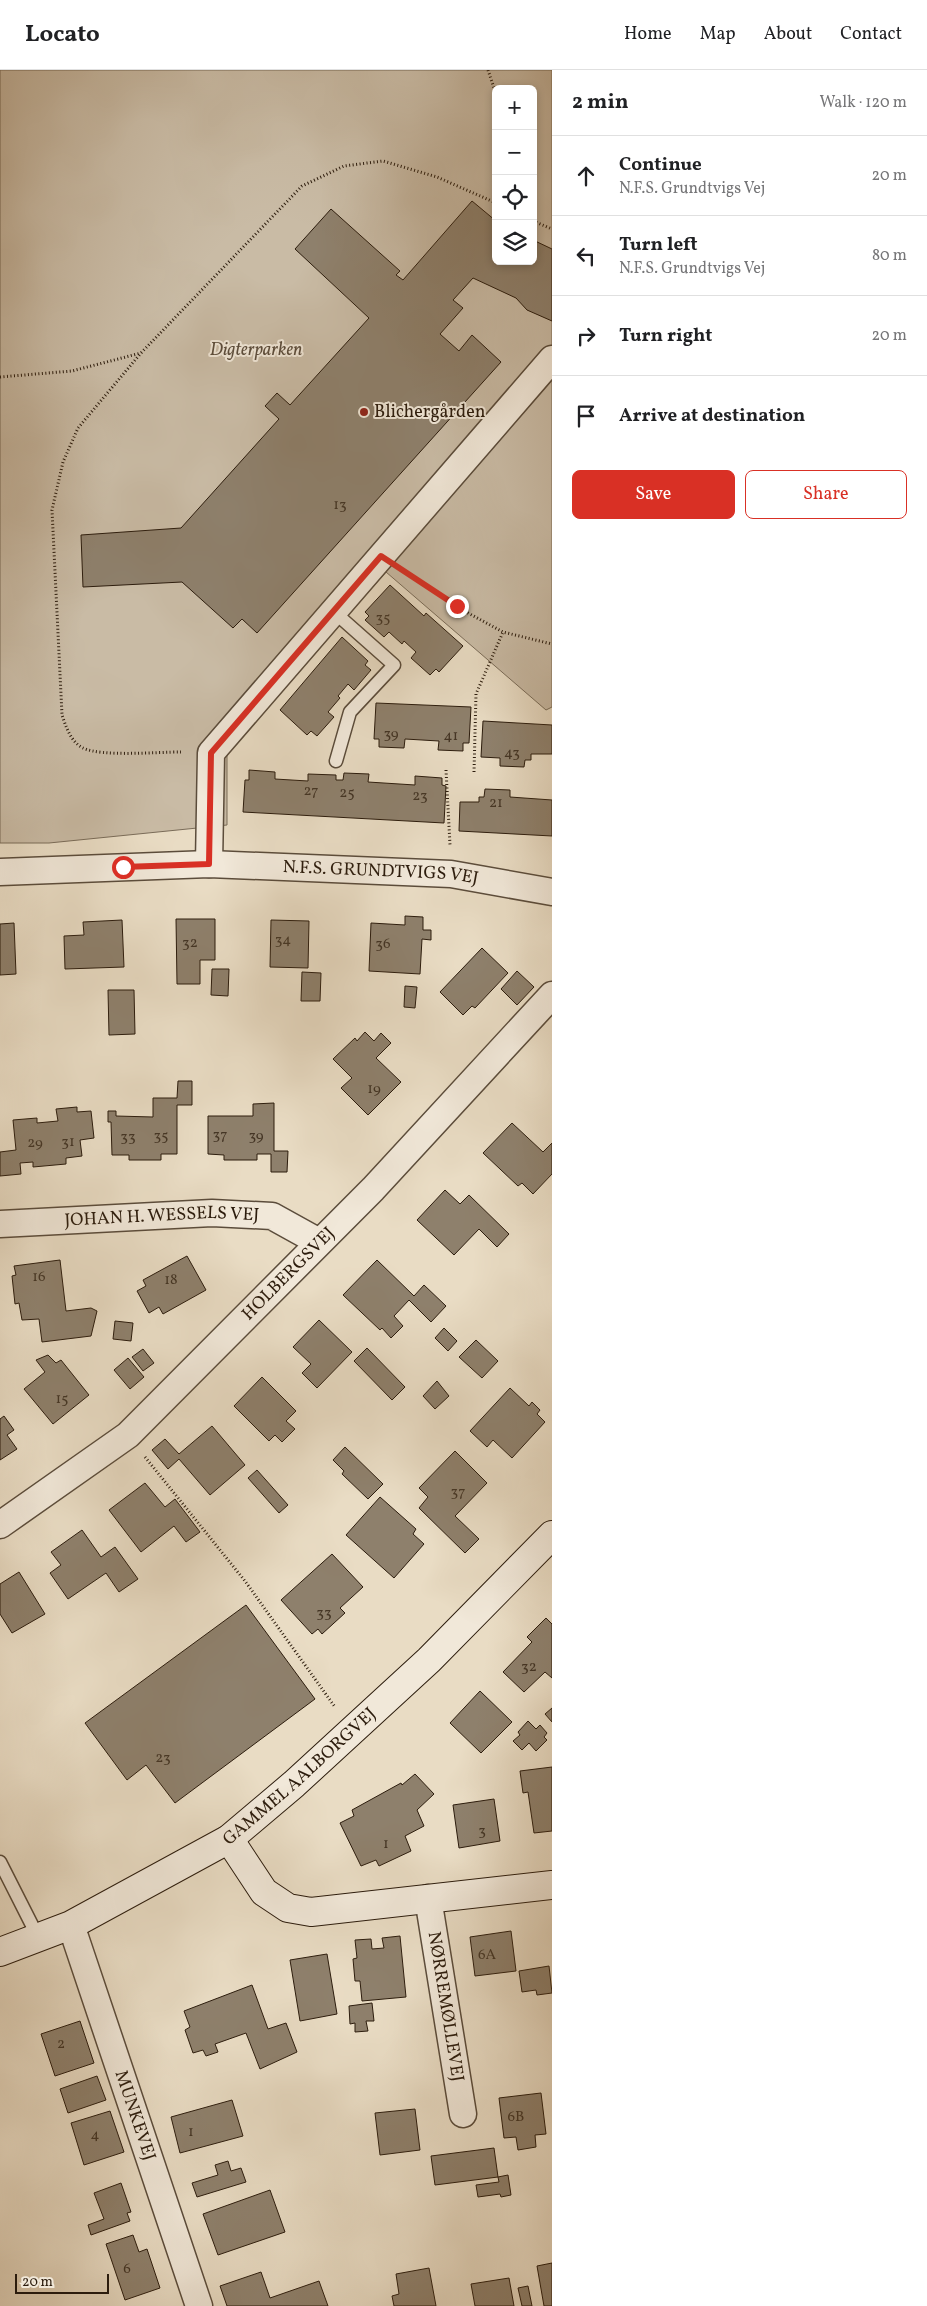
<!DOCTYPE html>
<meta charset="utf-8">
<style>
:root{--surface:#fff;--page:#f6f6f6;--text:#202124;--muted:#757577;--line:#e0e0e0;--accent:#d93025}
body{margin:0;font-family:Vollkorn,serif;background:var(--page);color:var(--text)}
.controls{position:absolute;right:15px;top:15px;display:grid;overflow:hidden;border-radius:8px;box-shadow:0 2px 8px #0003}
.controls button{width:45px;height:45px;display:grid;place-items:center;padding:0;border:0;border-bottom:1px solid var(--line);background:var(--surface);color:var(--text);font:25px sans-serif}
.scale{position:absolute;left:15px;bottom:12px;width:94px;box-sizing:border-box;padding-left:5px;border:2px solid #2c1c0d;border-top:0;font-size:14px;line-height:18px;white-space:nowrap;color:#2c1c0d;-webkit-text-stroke:4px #f1e8d9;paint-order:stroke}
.stop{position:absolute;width:15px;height:15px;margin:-11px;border:4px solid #d93025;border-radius:50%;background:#fff}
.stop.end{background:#d93025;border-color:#fff;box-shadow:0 1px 5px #0008}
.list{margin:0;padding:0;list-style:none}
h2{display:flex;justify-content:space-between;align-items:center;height:65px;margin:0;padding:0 20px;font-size:21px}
h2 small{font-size:16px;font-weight:400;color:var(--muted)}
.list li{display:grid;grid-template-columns:32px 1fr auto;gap:15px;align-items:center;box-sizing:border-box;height:80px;padding:0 20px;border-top:1px solid var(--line)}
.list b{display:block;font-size:19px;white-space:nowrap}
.list p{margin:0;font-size:16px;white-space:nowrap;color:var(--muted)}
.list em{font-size:16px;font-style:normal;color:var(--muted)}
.actions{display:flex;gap:10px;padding:15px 20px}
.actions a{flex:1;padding:11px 0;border:1px solid var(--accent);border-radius:8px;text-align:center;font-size:18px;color:var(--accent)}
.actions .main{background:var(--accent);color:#fff}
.icon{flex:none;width:28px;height:28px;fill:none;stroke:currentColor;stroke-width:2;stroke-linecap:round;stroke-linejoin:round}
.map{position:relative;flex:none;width:552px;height:2236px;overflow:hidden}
header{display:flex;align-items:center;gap:30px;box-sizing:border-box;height:70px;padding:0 25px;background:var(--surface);border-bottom:1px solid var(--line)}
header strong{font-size:24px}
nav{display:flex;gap:28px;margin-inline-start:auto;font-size:18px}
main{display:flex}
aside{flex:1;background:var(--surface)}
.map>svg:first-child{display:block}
.green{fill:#c9bba5;stroke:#7a6c59;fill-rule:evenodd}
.building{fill:#8e806c;stroke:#2c1c0d}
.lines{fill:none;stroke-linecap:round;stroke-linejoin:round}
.lane-casing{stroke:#5b4c3b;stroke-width:15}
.street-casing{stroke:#5b4c3b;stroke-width:29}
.secondary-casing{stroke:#2c1c0d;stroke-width:30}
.path{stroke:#2c1c0d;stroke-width:3;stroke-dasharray:1 2.5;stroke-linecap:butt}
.lane{stroke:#f1e8d9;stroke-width:12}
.street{stroke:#f1e8d9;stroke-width:26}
.secondary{stroke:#f1e8d9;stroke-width:28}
.route{stroke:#d93025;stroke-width:6}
.poi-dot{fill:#8f2418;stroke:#f1e8d9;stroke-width:2}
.labels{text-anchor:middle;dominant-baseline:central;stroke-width:4;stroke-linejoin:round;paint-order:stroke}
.number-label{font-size:15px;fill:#443525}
.park-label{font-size:18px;font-style:italic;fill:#5b4c3b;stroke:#f1e8d9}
.poi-label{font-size:18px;fill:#2c1c0d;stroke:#f1e8d9;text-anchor:start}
.street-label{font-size:18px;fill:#2c1c0d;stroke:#f1e8d9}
</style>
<header>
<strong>Locato</strong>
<nav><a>Home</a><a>Map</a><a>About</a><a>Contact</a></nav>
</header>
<main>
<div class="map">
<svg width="552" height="2236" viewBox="0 0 552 2236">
<rect width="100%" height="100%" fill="#e9dcc4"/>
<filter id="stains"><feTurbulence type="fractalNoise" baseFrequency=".004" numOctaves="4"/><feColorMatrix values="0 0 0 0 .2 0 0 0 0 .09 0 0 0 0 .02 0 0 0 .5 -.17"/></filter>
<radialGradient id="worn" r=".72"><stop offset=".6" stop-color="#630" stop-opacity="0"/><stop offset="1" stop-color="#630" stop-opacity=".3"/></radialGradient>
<!-- green -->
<path class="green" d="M0,0H552V637L546,640L386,502L227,680V755L49,773H0ZM496,19H533V191H496Z"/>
<!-- building -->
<g class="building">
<polygon points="472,131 496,151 496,191 533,191 533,170 552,179 552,251 527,240 516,228 473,208 453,230 463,238 440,264 459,281 472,265 501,292 257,563 242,549 233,558 182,512 83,517 81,465 181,458 279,349 265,336 277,323 290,335 369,248 295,179 331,139 400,201 396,205 403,210"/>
<polygon points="390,515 424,546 426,543 463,576 439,602 436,599 430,605 411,588 416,582 404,571 402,574 389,562 384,567 365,550 369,546 365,542"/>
<polygon points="342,567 368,591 365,595 371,600 354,620 348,614 338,626 340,628 328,642 334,647 317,666 311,661 307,665 280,640"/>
<polygon points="376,633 471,637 469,673 463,673 463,681 438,680 439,671 405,669 404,678 379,677 379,669 374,669"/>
<polygon points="483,651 552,655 552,684 531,684 531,690 525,690 524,697 500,696 500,688 481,687"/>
<polygon points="249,700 275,702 275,709 308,711 308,704 336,705 336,710 343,710 344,703 369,704 368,712 415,715 415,706 442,708 442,715 446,716 444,753 243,742 245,710 249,710"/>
<polygon points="485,719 510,720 510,727 552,730 552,766 459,761 460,732 479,732 479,727 484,727"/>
<polygon points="405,846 423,847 423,860 431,860 431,870 422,869 420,904 369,901 371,853 405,855"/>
<polygon points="176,849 215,849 215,890 200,890 200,914 177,914"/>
<polygon points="122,850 124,897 65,899 64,866 84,865 83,852"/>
<polygon points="271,850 309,851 308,898 270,897"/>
<polygon points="14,853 16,904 0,905 0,854"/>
<polygon points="482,878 508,903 475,938 472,936 463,945 440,922"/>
<polygon points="212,899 229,899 228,926 211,925"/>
<polygon points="517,901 534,917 517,935 501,919"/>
<polygon points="302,902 321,903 320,931 301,931"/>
<polygon points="405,916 417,917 415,938 404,937"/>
<polygon points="108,920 134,920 135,964 109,965"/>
<polygon points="365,962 374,971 381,963 391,973 376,988 401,1012 368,1045 341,1018 352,1008 333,989 355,968 357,971"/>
<polygon points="178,1011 192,1011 192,1035 177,1035 177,1084 161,1084 161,1090 129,1090 129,1085 112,1085 111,1052 108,1052 108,1041 116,1041 116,1046 153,1047 153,1028 177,1028"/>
<polygon points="274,1033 274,1081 288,1081 287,1102 271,1102 271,1084 257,1084 257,1090 224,1090 224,1085 208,1084 208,1046 253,1046 253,1034"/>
<polygon points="77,1037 77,1042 91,1041 94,1068 80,1070 82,1086 66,1088 66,1094 33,1097 33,1092 20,1093 21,1104 0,1106 0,1082 16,1080 13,1050 37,1048 37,1053 58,1051 56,1039"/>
<polygon points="512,1053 543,1082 552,1073 552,1104 533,1124 522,1113 518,1116 483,1083"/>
<polygon points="445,1120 460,1134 469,1125 509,1164 497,1177 479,1159 454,1185 417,1150"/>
<polygon points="187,1186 206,1220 163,1244 159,1237 149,1243 137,1221 146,1216 143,1210"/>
<polygon points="60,1190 66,1241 91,1238 97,1241 91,1266 42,1272 39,1249 22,1250 19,1233 15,1234 12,1206 16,1205 14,1196"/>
<polygon points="377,1190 414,1226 424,1215 446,1236 431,1252 409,1230 394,1246 403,1256 391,1268 382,1258 380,1260 343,1225"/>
<polygon points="319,1250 352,1282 317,1318 302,1303 311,1294 293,1277"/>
<polygon points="115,1251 133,1253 131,1271 113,1269"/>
<polygon points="444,1258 457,1271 448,1281 435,1268"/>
<polygon points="476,1270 498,1291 482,1308 459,1287"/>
<polygon points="367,1278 405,1317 392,1330 354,1291"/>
<polygon points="143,1279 154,1293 143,1301 132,1287"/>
<polygon points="48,1285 56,1293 61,1290 89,1325 53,1354 24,1319 45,1302 36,1290"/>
<polygon points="128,1288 144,1307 130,1319 114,1300"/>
<polygon points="262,1307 296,1341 286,1351 295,1359 282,1372 275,1365 269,1371 234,1336"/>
<polygon points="437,1311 449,1326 435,1339 423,1326"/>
<polygon points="510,1318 529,1336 532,1332 540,1340 537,1344 545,1352 512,1388 493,1370 487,1377 470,1361"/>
<polygon points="4,1346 14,1360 7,1365 17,1379 0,1390 0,1349"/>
<polygon points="212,1356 245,1395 210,1425 179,1389 168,1399 152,1380 165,1369 179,1384"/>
<polygon points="345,1377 383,1414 368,1429 342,1404 344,1401 333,1390"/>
<polygon points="455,1381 487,1413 455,1446 479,1469 465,1483 419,1438 428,1427 419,1418"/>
<polygon points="257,1400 288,1435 279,1443 248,1408"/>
<polygon points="145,1413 165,1437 175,1429 200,1462 186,1472 174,1456 141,1482 109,1440"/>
<polygon points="380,1427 416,1459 413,1464 424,1474 394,1508 346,1465"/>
<polygon points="82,1460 101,1487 115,1477 138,1509 119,1522 106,1503 68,1529 50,1503 61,1495 51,1482"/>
<polygon points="332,1484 363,1517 340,1538 345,1543 322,1564 318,1559 312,1564 281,1530"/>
<polygon points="19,1502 45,1544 12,1563 0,1544 0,1514"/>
<polygon points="246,1535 315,1629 175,1733 146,1695 127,1710 85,1653"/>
<polygon points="546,1548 552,1554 552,1608 545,1602 524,1622 503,1602 532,1572 527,1567"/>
<polygon points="480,1621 512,1652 481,1683 450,1653"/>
<polygon points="552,1638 552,1652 545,1644"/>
<polygon points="528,1651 536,1659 540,1655 547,1663 544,1667 547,1670 536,1681 529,1673 522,1680 513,1671 520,1665 518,1662"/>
<polygon points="552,1697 552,1761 534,1763 528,1722 523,1723 520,1701"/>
<polygon points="415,1704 434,1724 417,1740 424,1756 405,1766 411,1781 379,1796 376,1790 361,1796 340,1753 354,1746 352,1740 401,1713 402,1715"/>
<polygon points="494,1729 500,1771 459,1778 453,1735"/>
<polygon points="511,1861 516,1901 475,1906 470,1867"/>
<polygon points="400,1866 406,1927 362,1931 360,1911 355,1911 353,1889 357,1888 355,1870 371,1869 372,1879 384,1878 382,1868"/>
<polygon points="327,1884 337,1944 300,1951 290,1890"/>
<polygon points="549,1896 552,1923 537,1925 536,1920 522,1922 519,1901"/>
<polygon points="252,1915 268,1959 286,1953 297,1982 260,1999 246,1963 215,1974 218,1982 206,1986 203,1980 193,1983 185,1960 190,1957 184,1941"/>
<polygon points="372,1933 374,1951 366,1951 368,1961 355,1962 355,1953 350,1954 349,1936"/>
<polygon points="80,1951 94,1993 55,2006 41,1964"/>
<polygon points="97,2006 106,2030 68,2043 60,2019"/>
<polygon points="541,2023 546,2064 535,2065 536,2077 518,2080 516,2067 504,2068 499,2028"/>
<polygon points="232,2030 243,2066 180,2083 171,2047"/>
<polygon points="415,2039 420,2080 380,2085 375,2043"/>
<polygon points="110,2041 124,2082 84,2095 71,2053"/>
<polygon points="494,2078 498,2107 435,2115 431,2086"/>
<polygon points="228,2091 231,2101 241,2098 246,2112 197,2127 192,2113 218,2105 215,2095"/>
<polygon points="508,2105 511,2125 501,2127 500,2124 478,2127 476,2115 499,2112 498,2107"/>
<polygon points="121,2113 131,2142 127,2143 130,2151 91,2165 88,2155 104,2149 94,2123"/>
<polygon points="270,2120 285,2162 218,2185 203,2144"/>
<polygon points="133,2165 139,2182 147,2179 160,2218 125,2230 106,2174"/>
<polygon points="552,2193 552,2236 544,2236 537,2196"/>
<polygon points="429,2198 436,2236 394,2236 392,2226 399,2224 396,2204"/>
<polygon points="261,2202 270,2228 319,2211 328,2236 227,2236 220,2216"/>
<polygon points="509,2208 514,2236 475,2236 471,2214"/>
<polygon points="528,2216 532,2236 522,2236 518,2218"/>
</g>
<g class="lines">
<!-- lane casing -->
<g class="lane-casing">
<g id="lane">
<polyline points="333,541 394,595 350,642 336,691"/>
<polyline points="0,1792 38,1867"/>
</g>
</g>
<!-- street casing -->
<g class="street-casing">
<g id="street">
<polyline points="209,794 211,683 552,289"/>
<path id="s1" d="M0,802L209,794L451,804L552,822"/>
<path id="s2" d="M0,1154L212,1143L272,1146L319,1172"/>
<path id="s3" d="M0,1455L128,1365L373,1119L552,925"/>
<path id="s4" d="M428,1828L463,2044"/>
<path id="s5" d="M71,1855L199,2236"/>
</g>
</g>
<!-- secondary casing -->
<g class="secondary-casing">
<g id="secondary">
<polyline points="229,1769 264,1822 288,1838 311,1842 552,1815"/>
<path id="s6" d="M0,1882L71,1855L229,1769L294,1714L429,1590L552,1465"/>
</g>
</g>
<!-- path -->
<g class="path">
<polyline points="488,0 496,24"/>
<polyline points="533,151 552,159"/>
<polyline points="0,307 72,301 141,283"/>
<polyline points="406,503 457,537 503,562 552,574"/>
<path d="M181,682C157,682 102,687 83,678C71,672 66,657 62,645L52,440L63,392L78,358L141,283L302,116L344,96L383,91L437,107L496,133"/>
<polyline points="446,700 450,775"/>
<polyline points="474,702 476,624 503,562"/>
<polyline points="145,1387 245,1511 335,1637"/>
</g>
<!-- lane -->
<use href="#lane" class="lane"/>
<!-- street -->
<use href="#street" class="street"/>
<!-- secondary -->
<use href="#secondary" class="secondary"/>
</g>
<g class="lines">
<!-- route -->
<polyline class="route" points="123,797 209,794 211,683 381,486 457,536"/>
</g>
<!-- markers -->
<circle class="poi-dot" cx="364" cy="342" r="5"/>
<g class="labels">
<!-- number labels -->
<g class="number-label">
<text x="340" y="435">13</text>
<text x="383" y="548">35</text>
<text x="391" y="664">39</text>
<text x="451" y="666">41</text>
<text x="512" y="683">43</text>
<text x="311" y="721">27</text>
<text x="347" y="723">25</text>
<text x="420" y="726">23</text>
<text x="496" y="733">21</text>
<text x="283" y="870">34</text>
<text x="190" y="873">32</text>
<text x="383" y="874">36</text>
<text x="374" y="1019">19</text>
<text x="220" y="1065">37</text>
<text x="161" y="1066">35</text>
<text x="256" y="1066">39</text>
<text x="128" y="1067">33</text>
<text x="68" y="1072">31</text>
<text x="35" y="1073">29</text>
<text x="39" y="1207">16</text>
<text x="171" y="1210">18</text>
<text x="62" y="1329">15</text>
<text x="458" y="1422">37</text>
<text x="324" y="1543">33</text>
<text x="529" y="1597">32</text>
<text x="163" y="1688">23</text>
<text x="482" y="1761">3</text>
<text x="386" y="1774">1</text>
<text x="487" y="1885">6A</text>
<text x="61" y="1974">2</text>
<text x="516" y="2047">6B</text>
<text x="191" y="2062">1</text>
<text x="95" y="2065">4</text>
<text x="127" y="2199">6</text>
</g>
<!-- park labels -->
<g class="park-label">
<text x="256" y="280">Digterparken</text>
</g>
<!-- poi labels -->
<g class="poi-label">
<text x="374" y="342">Blichergården</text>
</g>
<!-- street labels -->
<g class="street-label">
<text stroke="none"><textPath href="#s1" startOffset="381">N.F.S. GRUNDTVIGS VEJ</textPath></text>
<text stroke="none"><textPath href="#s2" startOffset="162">JOHAN H. WESSELS VEJ</textPath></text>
<text stroke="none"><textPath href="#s3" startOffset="384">HOLBERGSVEJ</textPath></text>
<text stroke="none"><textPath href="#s6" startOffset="350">GAMMEL AALBORGVEJ</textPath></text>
<text stroke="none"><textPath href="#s4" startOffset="110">NØRREMØLLEVEJ</textPath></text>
<text stroke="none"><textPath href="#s5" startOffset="201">MUNKEVEJ</textPath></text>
</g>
</g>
<rect width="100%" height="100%" filter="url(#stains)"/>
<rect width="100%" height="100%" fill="url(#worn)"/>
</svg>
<div class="controls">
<button>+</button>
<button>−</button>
<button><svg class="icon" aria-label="locate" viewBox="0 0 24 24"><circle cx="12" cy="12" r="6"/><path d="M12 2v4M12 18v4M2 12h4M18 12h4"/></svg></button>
<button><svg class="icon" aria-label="layers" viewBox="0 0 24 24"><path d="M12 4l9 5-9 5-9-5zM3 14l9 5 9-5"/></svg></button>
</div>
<div class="scale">20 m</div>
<div class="stop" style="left:123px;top:797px"></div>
<div class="stop end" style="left:457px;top:536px"></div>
</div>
<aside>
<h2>2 min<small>Walk · 120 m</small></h2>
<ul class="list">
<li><svg class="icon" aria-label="ahead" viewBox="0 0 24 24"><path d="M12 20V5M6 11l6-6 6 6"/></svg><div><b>Continue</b><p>N.F.S. Grundtvigs Vej</p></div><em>20 m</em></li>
<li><svg class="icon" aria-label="left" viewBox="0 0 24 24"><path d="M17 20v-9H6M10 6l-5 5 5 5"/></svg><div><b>Turn left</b><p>N.F.S. Grundtvigs Vej</p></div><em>80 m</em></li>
<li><svg class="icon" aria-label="right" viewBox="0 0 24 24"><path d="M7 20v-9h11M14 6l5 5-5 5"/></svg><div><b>Turn right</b></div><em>20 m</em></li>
<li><svg class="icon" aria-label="arrive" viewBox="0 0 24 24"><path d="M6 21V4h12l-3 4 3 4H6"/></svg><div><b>Arrive at destination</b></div></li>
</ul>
<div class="actions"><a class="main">Save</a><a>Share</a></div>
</aside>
</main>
